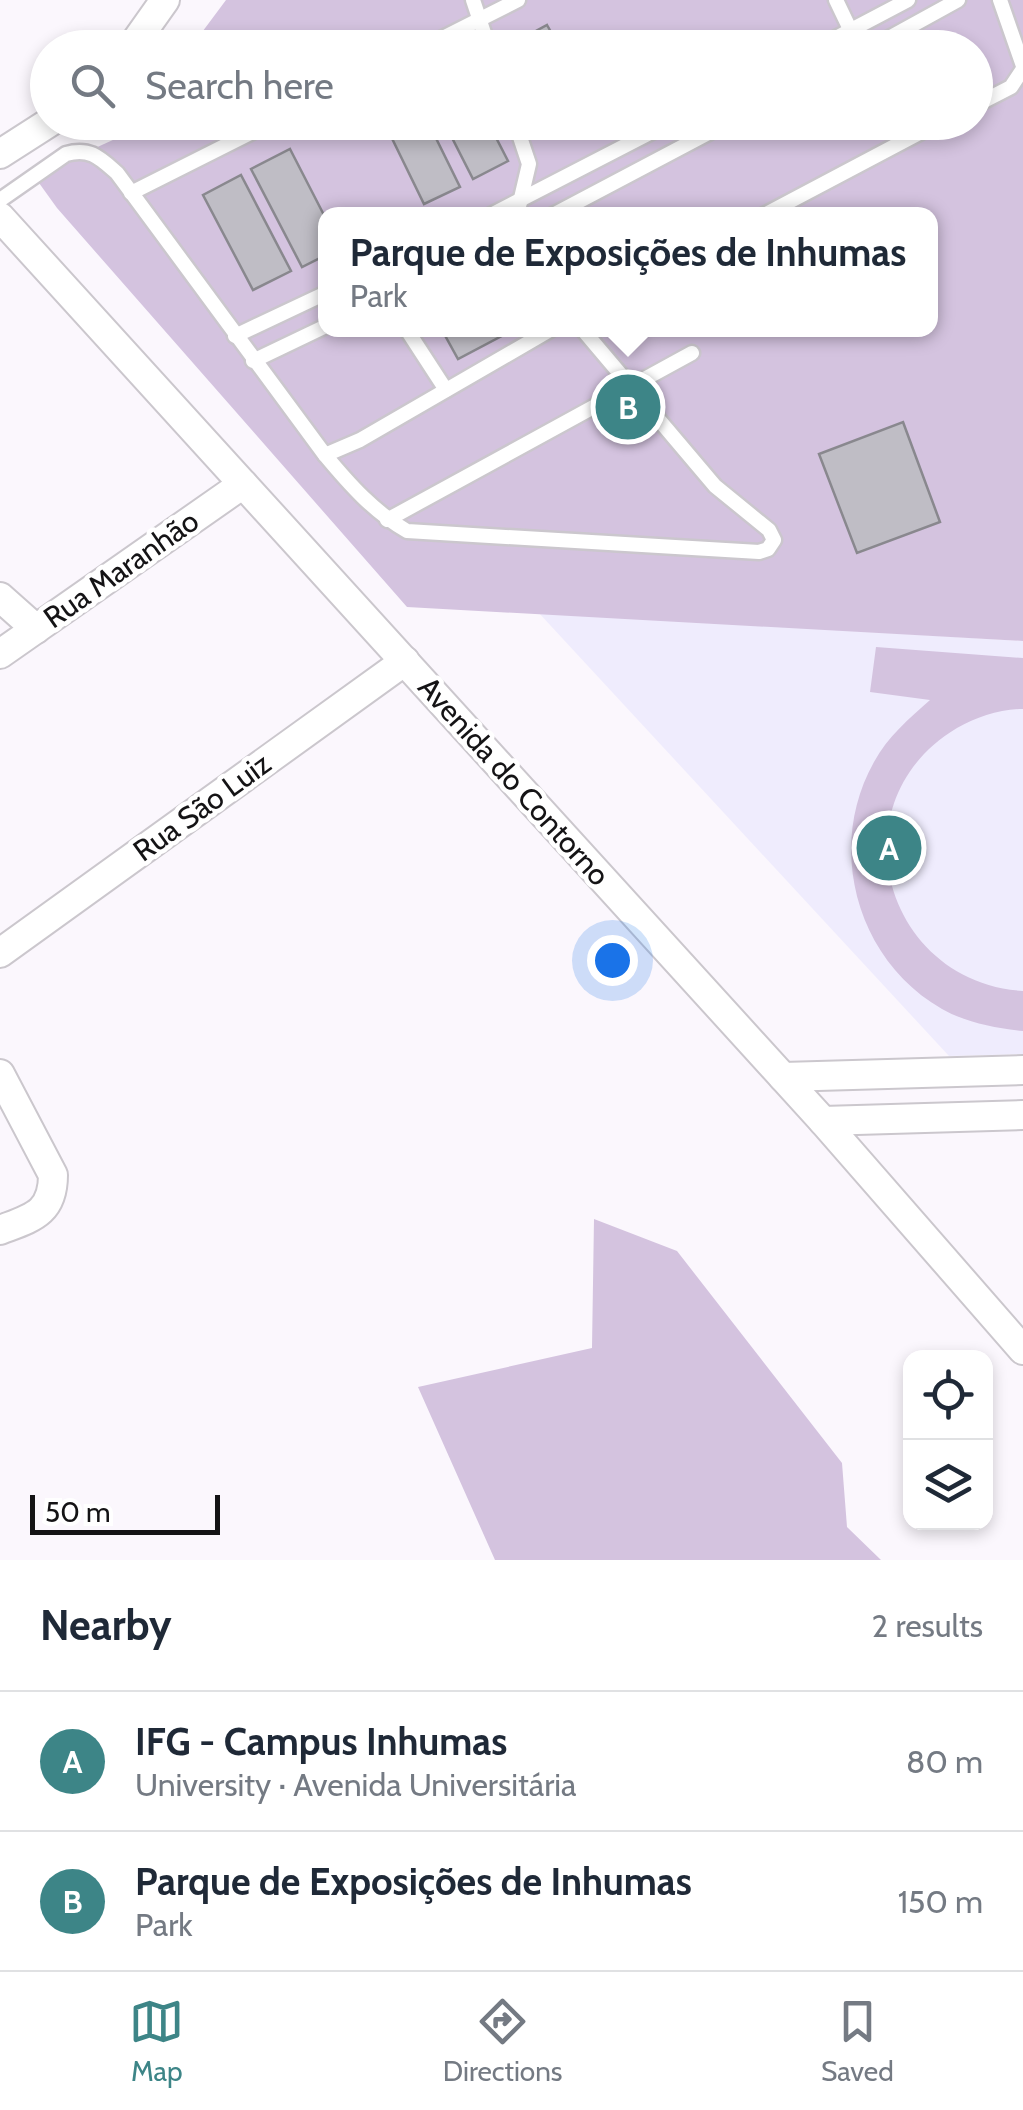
<!DOCTYPE html>
<meta charset="utf-8">
<style>
:root{--surface:#fff;--page:#f2f2f3;--text:#1f2937;--muted:#747a83;--line:#e0e1e3;--accent:#3d8587}
body{margin:0;font-family:Cabin,sans-serif;background:var(--page);color:var(--text)}
.controls{position:absolute;right:30px;bottom:30px;display:grid;overflow:hidden;border-radius:20px;box-shadow:0 5px 15px #0003}
.controls button{width:90px;height:90px;display:grid;place-items:center;padding:0;border:0;border-bottom:2px solid var(--line);background:var(--surface);color:var(--text);font:50px sans-serif}
.scale{position:absolute;left:30px;bottom:25px;width:190px;box-sizing:border-box;padding-left:10px;border:5px solid #141315;border-top:0;font-size:28px;line-height:35px;white-space:nowrap;color:#141315;-webkit-text-stroke:8px #fff;paint-order:stroke}
.you{position:absolute;left:612px;top:960px;width:35px;height:35px;margin:-25px;border:8px solid #fff;border-radius:50%;background:#1a73e8;box-shadow:0 0 0 15px #1a73e833}
.badge{display:grid;place-items:center;width:65px;height:65px;border-radius:50%;background:var(--accent);color:#fff;font-size:32px;font-weight:700}
.pin{position:absolute;translate:-50% -50%;border:5px solid #fff;box-shadow:0 2px 10px #0006}
.popup{position:absolute;left:318px;top:207px;width:620px;height:130px;box-sizing:border-box;display:grid;place-content:center;border-radius:20px;background:var(--surface);filter:drop-shadow(0 2px 8px #0005);font-size:32px;white-space:nowrap;color:var(--muted)}
.popup b{font-size:38px;color:var(--text)}
.popup::after{content:'';position:absolute;left:50%;top:100%;margin-left:-20px;border:20px solid transparent;border-top-color:var(--surface)}
.list{margin:0;padding:0;list-style:none}
h2{display:flex;justify-content:space-between;align-items:center;height:130px;margin:0;padding:0 40px;font-size:42px}
h2 small{font-size:32px;font-weight:400;color:var(--muted)}
.list li{display:grid;grid-template-columns:65px 1fr auto;gap:30px;align-items:center;box-sizing:border-box;height:140px;padding:0 40px;border-top:2px solid var(--line)}
.list b{display:block;font-size:38px;white-space:nowrap}
.list p{margin:0;font-size:32px;white-space:nowrap;color:var(--muted)}
.list em{font-size:32px;font-style:normal;color:var(--muted)}
.icon{flex:none;width:55px;height:55px;fill:none;stroke:currentColor;stroke-width:2;stroke-linecap:round;stroke-linejoin:round}
.map{position:relative;flex:none;width:1023px;height:1560px;overflow:hidden}
.search{position:absolute;background:var(--surface);box-shadow:0 5px 15px #0003;left:30px;right:30px;top:30px;height:110px;display:flex;align-items:center;gap:25px;box-sizing:border-box;padding:0 35px;border-radius:55px;color:var(--muted);font-size:38px}
.sheet{height:410px;background:var(--surface)}
nav{display:flex;justify-content:space-around;align-items:center;box-sizing:border-box;height:140px;border-top:2px solid var(--line);background:var(--surface);font-size:28px;color:var(--muted)}
nav a{display:grid;justify-items:center;gap:5px}
nav .on{color:var(--accent)}
.map>svg:first-child{display:block}
.education{fill:#efecfd}
.green{fill:#d4c3df;fill-rule:evenodd}
.building{fill:#bfbdc5;stroke:#89888e;stroke-width:2.5}
.lines{fill:none;stroke-linecap:round;stroke-linejoin:round}
.lane-casing{stroke:#cbc7cd;stroke-width:19}
.street-casing{stroke:#cbc7cd;stroke-width:32}
.lane{stroke:#fff;stroke-width:14}
.street{stroke:#fff;stroke-width:28}
.labels{text-anchor:middle;dominant-baseline:central;stroke-width:9;stroke-linejoin:round;paint-order:stroke}
.street-label{font-size:30px;fill:#141315;stroke:#fff}
</style>
<div class="map">
<svg width="1023" height="1560" viewBox="0 0 1023 1560">
<rect width="100%" height="100%" fill="#fbf7fd"/>
<!-- education -->
<polygon class="education" points="538,612 1023,641 1023,1054 949,1056"/>
<!-- green -->
<g class="green">
<path d="M226,0H1023V641L407,607L57,208L34,176L150,123L976,122V48L191,47ZM326,215H930V330H326Z"/>
<path d="M876,647L1023,658V709C1000,709 977,717 957,728C834,801 883,982 1023,991V1031C995,1028 967,1023 942,1009C856,960 826,847 874,762C888,736 909,719 930,700L870,692Z"/>
<polygon points="594,1219 677,1251 842,1463 847,1527 881,1560 495,1560 418,1387 592,1348"/>
</g>
<!-- building -->
<g class="building">
<polygon points="547,25 560,48 514,48 512,44"/>
<polygon points="384,122 428,122 460,187 424,204"/>
<polygon points="444,122 488,122 508,161 473,179"/>
<polygon points="554,122 581,122 560,134"/>
<polygon points="290,149 326,219 326,255 302,267 251,169"/>
<polygon points="241,175 291,271 253,290 203,195"/>
<polygon points="442,330 513,330 458,359"/>
<polygon points="903,422 940,522 857,553 819,454"/>
</g>
<g class="lines">
<!-- lane casing -->
<g class="lane-casing">
<g id="lane">
<polyline points="473,0 489,48"/>
<polyline points="836,0 859,48"/>
<polyline points="1000,0 1023,66"/>
<polyline points="423,48 518,0"/>
<polyline points="817,48 908,0"/>
<polyline points="871,48 958,0"/>
<polyline points="976,105 1011,87 1023,69"/>
<polyline points="515,122 529,164 517,215"/>
<polyline points="891,122 900,142"/>
<polyline points="131,193 272,122"/>
<path d="M0,200L66,154C90,147 100,158 117,173L325,455L360,440L550,330"/>
<polyline points="491,215 671,122"/>
<polyline points="553,215 729,122"/>
<polyline points="764,215 940,122"/>
<polyline points="407,330 446,390"/>
<polyline points="235,336 326,293"/>
<polyline points="253,361 326,326"/>
<path d="M325,455C350,485 374,512 407,531L759,552L768,549L774,540L769,530L715,486L583,330"/>
<polyline points="387,520 692,353"/>
</g>
</g>
<!-- street casing -->
<g class="street-casing">
<g id="street">
<polyline points="131,48 165,0"/>
<polyline points="0,154 50,122"/>
<polyline points="0,217 823,1121 1023,1350"/>
<polyline points="0,597 36,629"/>
<polyline points="0,654 243,484"/>
<polyline points="0,953 405,661"/>
<path d="M0,1074L53,1175C53,1214 31,1218 0,1230"/>
<polyline points="783,1077 1023,1070"/>
<polyline points="823,1121 1023,1115"/>
</g>
</g>
<!-- lane -->
<use href="#lane" class="lane"/>
<!-- street -->
<use href="#street" class="street"/>
</g>
<g class="labels">
<!-- street labels -->
<g class="street-label">
<text transform="translate(121 569) rotate(-35)">Rua Maranhão</text>
<text transform="translate(514 781) rotate(48)">Avenida do Contorno</text>
<text transform="translate(202 807) rotate(-36)">Rua São Luiz</text>
</g>
</g>
</svg>
<div class="controls">
<button><svg class="icon" aria-label="locate" viewBox="0 0 24 24"><circle cx="12" cy="12" r="6"/><path d="M12 2v4M12 18v4M2 12h4M18 12h4"/></svg></button>
<button><svg class="icon" aria-label="layers" viewBox="0 0 24 24"><path d="M12 4l9 5-9 5-9-5zM3 14l9 5 9-5"/></svg></button>
</div>
<div class="scale">50 m</div>
<div class="you"></div>
<div class="pin badge" style="left:889px;top:848px">A</div>
<div class="pin badge" style="left:628px;top:407px">B</div>
<div class="popup"><b>Parque de Exposições de Inhumas</b>Park</div>
<div class="search"><svg class="icon" aria-label="search" viewBox="0 0 24 24"><circle cx="10" cy="10" r="6"/><path d="M15 15l6 6"/></svg>Search here</div>
</div>
<section class="sheet">
<h2>Nearby<small>2 results</small></h2>
<ul class="list">
<li><span class="badge">A</span><div><b>IFG - Campus Inhumas</b><p>University · Avenida Universitária</p></div><em>80 m</em></li>
<li><span class="badge">B</span><div><b>Parque de Exposições de Inhumas</b><p>Park</p></div><em>150 m</em></li>
</ul>
</section>
<nav>
<a class="on"><svg class="icon" aria-label="map" viewBox="0 0 24 24"><path d="M3 6l6-2 6 2 6-2v14l-6 2-6-2-6 2zM9 4v14M15 6v14"/></svg>Map</a>
<a><svg class="icon" aria-label="directions" viewBox="0 0 24 24"><path d="M12 3l9 9-9 9-9-9zM9 14v-3h6M13 9l2 2-2 2"/></svg>Directions</a>
<a><svg class="icon" aria-label="saved" viewBox="0 0 24 24"><path d="M7 4h10v16l-5-4-5 4z"/></svg>Saved</a>
</nav>
